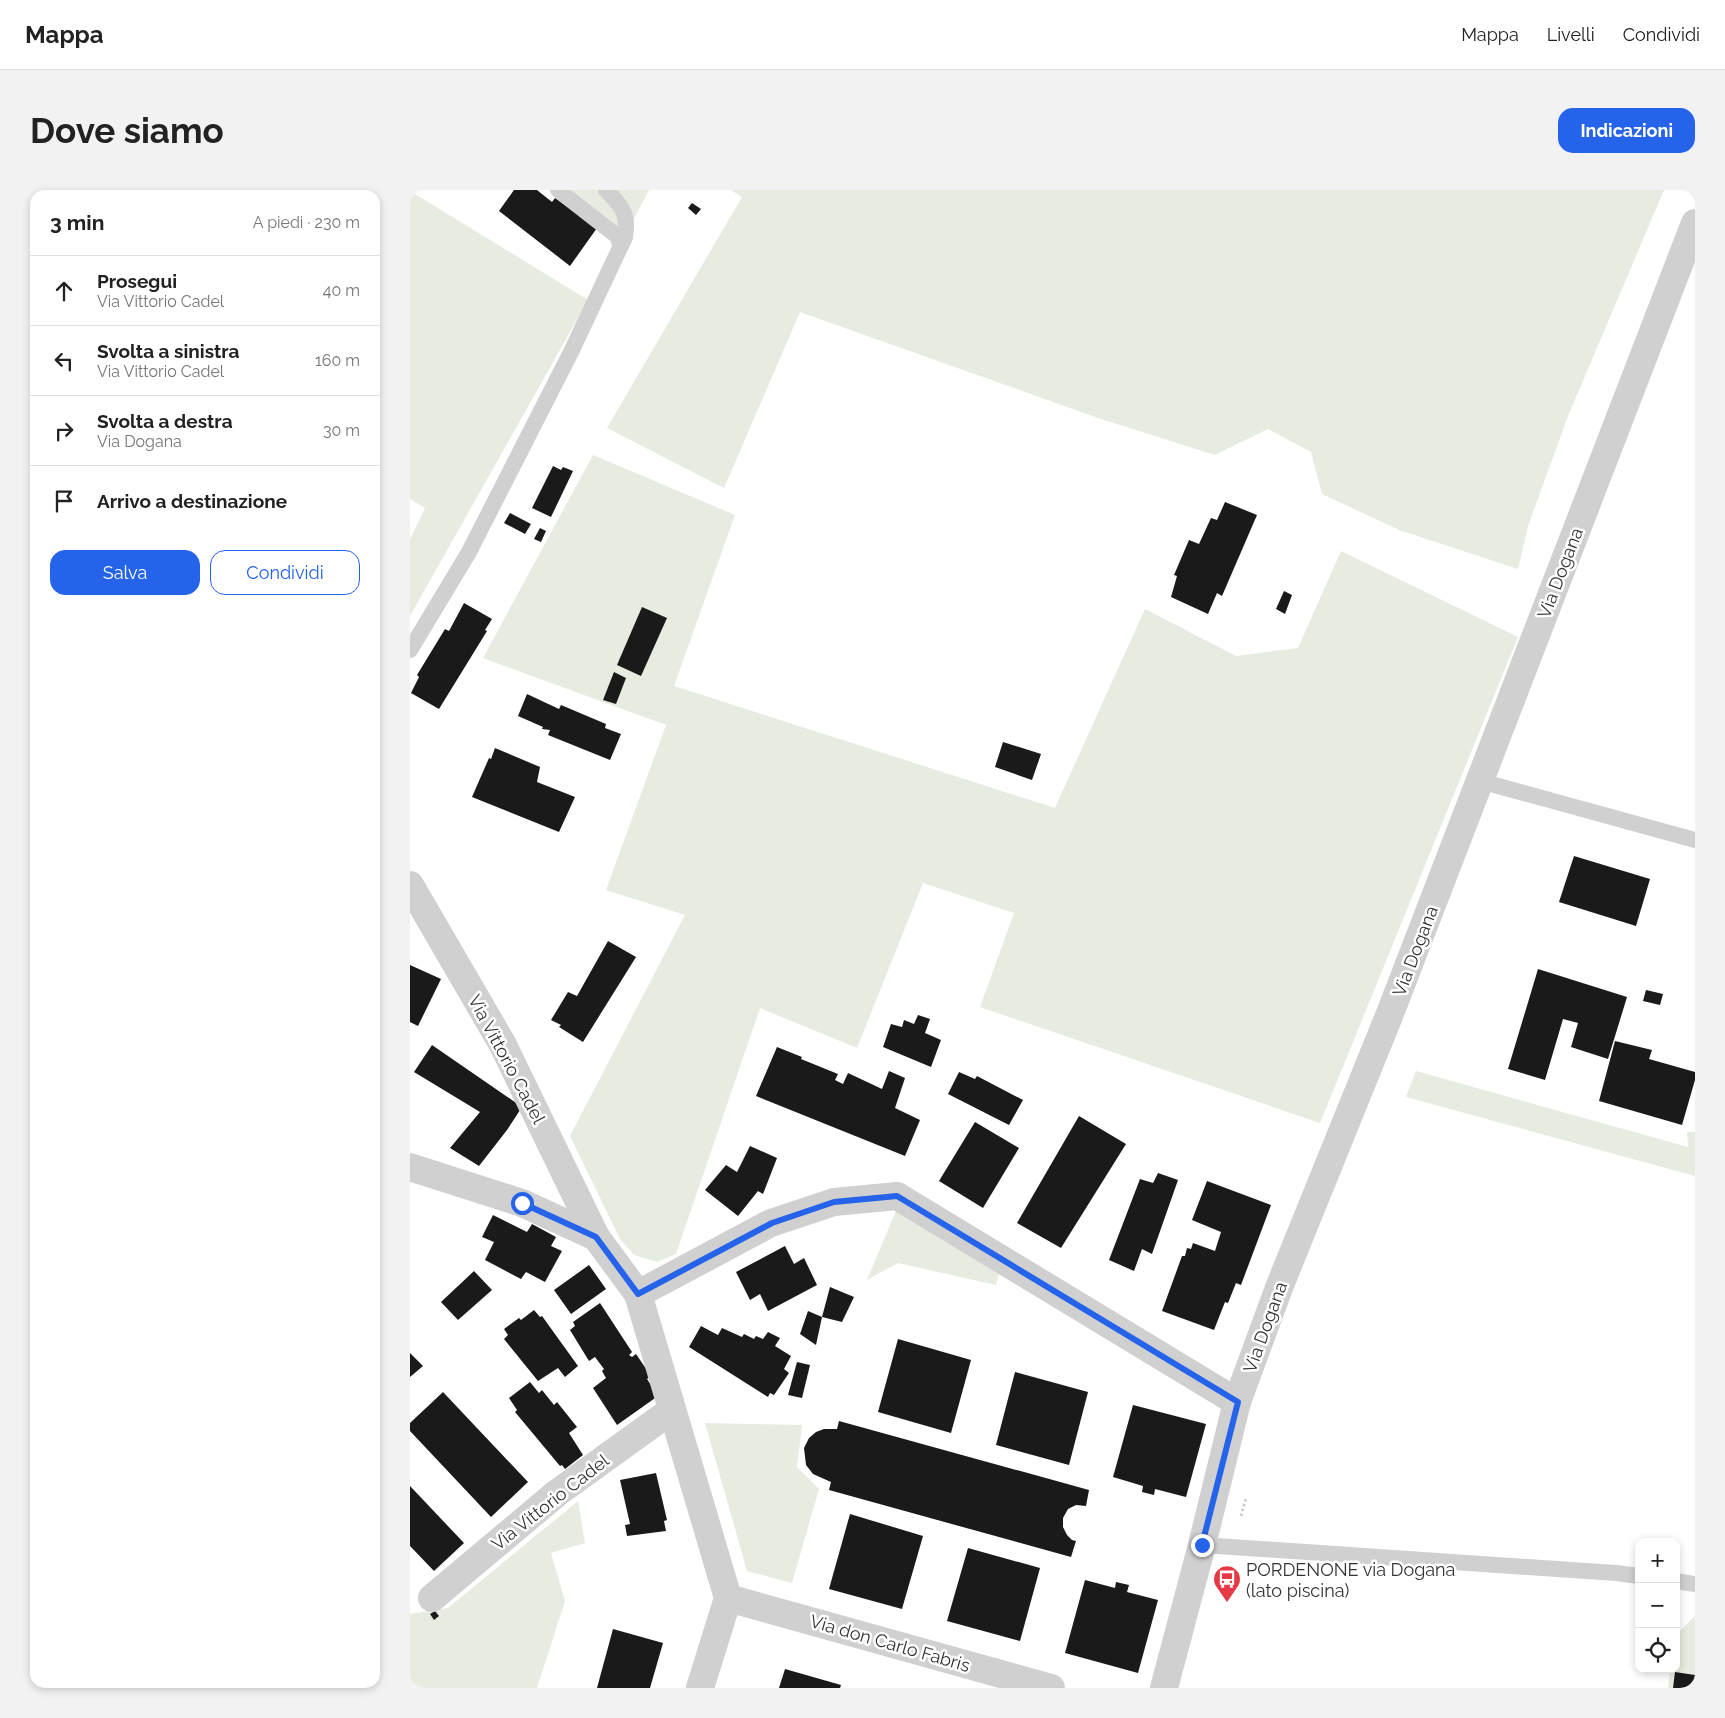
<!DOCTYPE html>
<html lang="it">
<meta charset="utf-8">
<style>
:root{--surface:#fff;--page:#f2f2f2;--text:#222;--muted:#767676;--line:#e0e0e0;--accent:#2563eb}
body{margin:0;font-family:Raleway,sans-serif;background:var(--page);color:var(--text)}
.controls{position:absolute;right:15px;bottom:15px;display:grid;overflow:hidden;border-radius:10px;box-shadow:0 2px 8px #0003}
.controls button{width:45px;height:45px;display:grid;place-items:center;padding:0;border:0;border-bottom:1px solid var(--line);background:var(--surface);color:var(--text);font:25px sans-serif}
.stop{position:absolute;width:15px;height:15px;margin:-11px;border:4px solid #2563eb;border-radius:50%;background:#fff}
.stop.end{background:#2563eb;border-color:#fff;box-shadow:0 1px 5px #0008}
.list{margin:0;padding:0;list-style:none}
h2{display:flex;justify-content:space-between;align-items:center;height:65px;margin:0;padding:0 20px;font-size:21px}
h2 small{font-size:16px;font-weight:400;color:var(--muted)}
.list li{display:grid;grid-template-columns:32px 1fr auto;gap:15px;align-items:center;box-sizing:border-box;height:70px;padding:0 20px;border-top:1px solid var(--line)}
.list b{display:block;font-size:19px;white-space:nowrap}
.list p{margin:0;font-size:16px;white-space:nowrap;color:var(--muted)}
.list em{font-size:16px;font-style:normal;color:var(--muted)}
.actions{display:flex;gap:10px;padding:15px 20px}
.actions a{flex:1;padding:11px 0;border:1px solid var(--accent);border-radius:15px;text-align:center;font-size:18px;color:var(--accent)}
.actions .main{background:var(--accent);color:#fff}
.icon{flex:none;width:28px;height:28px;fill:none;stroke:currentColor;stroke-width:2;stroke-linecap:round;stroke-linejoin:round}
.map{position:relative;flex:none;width:1285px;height:1498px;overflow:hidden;border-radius:15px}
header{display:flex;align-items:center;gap:30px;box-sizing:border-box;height:70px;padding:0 25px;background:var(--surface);border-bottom:1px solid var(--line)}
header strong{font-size:24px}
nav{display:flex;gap:28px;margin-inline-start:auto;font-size:18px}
.intro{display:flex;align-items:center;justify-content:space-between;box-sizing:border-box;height:120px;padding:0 30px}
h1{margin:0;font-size:35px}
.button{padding:12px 22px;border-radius:15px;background:var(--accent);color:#fff;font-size:18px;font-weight:700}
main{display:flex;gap:30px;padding:0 30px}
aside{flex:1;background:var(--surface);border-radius:15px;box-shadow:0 2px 8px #0003}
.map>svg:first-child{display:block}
.green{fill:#e6ecdf}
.building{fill:#1a1a1a}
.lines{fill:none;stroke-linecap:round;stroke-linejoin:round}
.path{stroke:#cdcdcd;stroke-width:3;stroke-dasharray:2.5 2.5;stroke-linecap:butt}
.service{stroke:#d0d0d0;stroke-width:16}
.minor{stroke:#d0d0d0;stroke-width:28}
.tertiary{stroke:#d0d0d0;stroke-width:28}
.route{stroke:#2563eb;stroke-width:6}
.labels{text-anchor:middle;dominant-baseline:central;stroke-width:5;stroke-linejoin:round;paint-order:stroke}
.street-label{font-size:18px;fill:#333;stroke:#fff}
.poi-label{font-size:18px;fill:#333;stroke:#fff;text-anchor:start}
</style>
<header>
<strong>Mappa</strong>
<nav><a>Mappa</a><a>Livelli</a><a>Condividi</a></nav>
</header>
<div class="intro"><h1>Dove siamo</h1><a class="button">Indicazioni</a></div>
<main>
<aside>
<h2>3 min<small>A piedi · 230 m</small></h2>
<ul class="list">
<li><svg class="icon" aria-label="ahead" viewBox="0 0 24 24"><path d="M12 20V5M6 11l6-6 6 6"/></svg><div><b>Prosegui</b><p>Via Vittorio Cadel</p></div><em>40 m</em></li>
<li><svg class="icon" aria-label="left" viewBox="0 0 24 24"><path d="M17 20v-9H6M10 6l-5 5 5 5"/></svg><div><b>Svolta a sinistra</b><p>Via Vittorio Cadel</p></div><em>160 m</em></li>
<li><svg class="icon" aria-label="right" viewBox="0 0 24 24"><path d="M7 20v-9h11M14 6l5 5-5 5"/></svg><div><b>Svolta a destra</b><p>Via Dogana</p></div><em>30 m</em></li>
<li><svg class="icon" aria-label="arrive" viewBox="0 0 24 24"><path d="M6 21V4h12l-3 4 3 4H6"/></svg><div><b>Arrivo a destinazione</b></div></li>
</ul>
<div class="actions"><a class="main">Salva</a><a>Condividi</a></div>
</aside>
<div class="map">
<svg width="1285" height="1498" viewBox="0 0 1285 1498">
<rect width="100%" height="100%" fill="#fff"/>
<!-- green -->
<g class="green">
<polygon points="149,0 239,0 214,48"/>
<polygon points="321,0 1254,0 1158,226 1118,336 1108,379 989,340 912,304 901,262 858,239 805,265 688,228 390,122 314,298 197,238 332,7"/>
<polygon points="0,1 178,110 0,426 0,349 15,318 0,309"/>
<polygon points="183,265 325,325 264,496 645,618 735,419 826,466 888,458 931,361 1108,447 910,933 570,817 604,723 513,693 447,858 350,818 266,1064 247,1072 224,1065 210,1049 160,946 275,725 196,700 256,535 73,468"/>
<polygon points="1006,881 1278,957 1277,942 1285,942 1285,986 996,907"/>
<polygon points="488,1016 590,1080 586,1095 488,1073 457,1090"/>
<polygon points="295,1233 392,1235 387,1277 409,1299 382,1393 337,1381"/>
<polygon points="168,1311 175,1353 141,1363 155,1411 127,1498 0,1498 0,1424 38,1418"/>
<polygon points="1285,1426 1285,1498 1258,1498 1260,1479 1266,1479 1266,1445"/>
</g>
<!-- building -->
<g class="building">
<polygon points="104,0 127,0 142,12 145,8 187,38 160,76 89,21"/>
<polygon points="282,13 291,19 286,25 278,18"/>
<polygon points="143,276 151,280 153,277 163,281 141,327 122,318"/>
<polygon points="815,312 847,325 812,406 807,403 798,424 761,407 767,386 764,385 779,350 789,354 801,328 807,330"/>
<polygon points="100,323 121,334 115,344 94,333"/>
<polygon points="130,338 136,341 131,352 124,349"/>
<polygon points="874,401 882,405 875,424 866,419"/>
<polygon points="54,413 82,429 75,440 77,441 29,519 1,503 9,487 7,485 35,439 39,441"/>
<polygon points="232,417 257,428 231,486 207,475"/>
<polygon points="204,482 216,488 206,514 193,510"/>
<polygon points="117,504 149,519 151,515 196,534 195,538 211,544 200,570 138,545 140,540 132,539 133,537 108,526"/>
<polygon points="593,552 631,564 622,590 585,577"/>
<polygon points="85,558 130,577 127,592 165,607 149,642 62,607 79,568 81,569"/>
<polygon points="1164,666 1240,689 1226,736 1149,712"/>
<polygon points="198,751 226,767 173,852 149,837 151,835 141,830 158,802 167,806"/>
<polygon points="0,775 31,789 8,836 0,832"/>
<polygon points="1128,779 1217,807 1198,869 1161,857 1168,833 1153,829 1135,890 1098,879"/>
<polygon points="1236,800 1253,804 1250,815 1233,811"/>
<polygon points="508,825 520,829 515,843 531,850 521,877 473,857 481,834 492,837 494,830 504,834"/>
<polygon points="1205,851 1242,860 1239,869 1285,882 1285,890 1272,935 1189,911"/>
<polygon points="22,855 112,917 97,940 69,976 40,958 70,922 4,882"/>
<polygon points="367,857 392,867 391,869 428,884 425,890 433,894 438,883 472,899 479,881 495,888 485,918 510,930 495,966 346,906"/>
<polygon points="549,882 565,889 567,886 613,910 599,935 538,904"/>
<polygon points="669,926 716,954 651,1058 607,1033"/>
<polygon points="565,932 609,958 573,1018 529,991"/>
<polygon points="340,956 367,968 353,1004 348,1001 328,1026 295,1000 316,975 327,982"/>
<polygon points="748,983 768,990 742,1064 732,1059 724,1081 699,1070 730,989 743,993"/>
<polygon points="797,991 861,1015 831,1095 826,1093 818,1113 815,1112 804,1140 752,1121 772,1066 775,1066 777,1058 781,1059 783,1053 805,1061 811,1042 782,1030"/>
<polygon points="83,1025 117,1042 122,1034 146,1047 141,1056 152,1061 135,1092 116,1082 111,1089 75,1070 84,1052 72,1047"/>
<polygon points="375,1056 384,1074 394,1068 407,1095 358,1121 350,1104 340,1110 326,1082"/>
<polygon points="179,1075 196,1099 161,1124 144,1100"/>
<polygon points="64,1081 82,1100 48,1130 31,1112"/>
<polygon points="420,1097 444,1107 432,1132 412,1127 406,1155 390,1144 398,1121 412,1127"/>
<polygon points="190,1113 222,1162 219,1165 222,1167 226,1164 241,1186 237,1189 248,1206 207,1235 183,1198 196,1188 192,1181 194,1179 185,1167 179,1171 160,1140 165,1136 163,1132"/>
<polygon points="124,1120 130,1127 132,1126 168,1176 155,1187 148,1178 128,1191 94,1149 98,1145 94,1139 109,1128 111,1130"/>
<polygon points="291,1136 308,1145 312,1138 332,1147 334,1144 344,1149 346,1146 353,1149 358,1142 370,1148 365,1156 381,1166 374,1179 379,1183 364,1205 360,1203 358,1207 279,1157"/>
<polygon points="488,1149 561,1170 541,1243 468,1222"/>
<polygon points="0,1163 13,1176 0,1187"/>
<polygon points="387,1172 400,1175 392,1208 378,1205"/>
<polygon points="605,1182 678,1202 659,1275 586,1255"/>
<polygon points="120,1192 129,1203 132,1200 144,1215 147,1212 167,1237 159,1243 173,1265 155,1279 152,1275 150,1276 105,1222 107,1220 99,1208"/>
<polygon points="33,1202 118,1292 81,1327 0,1241 0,1233"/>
<polygon points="723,1215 796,1234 776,1307 745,1299 744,1305 732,1302 733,1296 703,1287"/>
<polygon points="429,1231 679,1300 676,1316 666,1315 658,1319 653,1328 653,1337 657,1345 662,1350 666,1351 661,1367 419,1300 421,1292 403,1284 396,1275 394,1258 399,1248 406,1242 414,1239 427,1239"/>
<polygon points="246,1283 257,1330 254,1331 256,1341 217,1346 215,1335 220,1334 210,1290"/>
<polygon points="0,1296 54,1353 24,1381 0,1356"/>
<polygon points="440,1324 513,1346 492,1419 419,1399"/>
<polygon points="558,1358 630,1378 610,1451 537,1431"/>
<polygon points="675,1390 705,1398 706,1392 719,1395 717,1402 748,1410 728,1483 655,1463"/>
<polygon points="25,1421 29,1426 24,1430 20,1424"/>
<polygon points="203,1439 253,1453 240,1498 187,1498"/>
<polygon points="375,1479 431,1495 430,1498 369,1498"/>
<polygon points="1265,1482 1285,1485 1284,1498 1263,1498"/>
</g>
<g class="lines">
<!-- path -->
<polyline class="path" points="831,1326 836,1308"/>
<!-- service -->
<g class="service">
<polyline points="148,0 207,46 211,56"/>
<path d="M0,460L59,362L162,160L215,47C219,24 212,16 196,0"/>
<polyline points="1070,591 1285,650"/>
<polyline points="792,1355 1206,1383 1229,1386"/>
<polyline points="1266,1391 1285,1394"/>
</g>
<!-- minor -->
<g class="minor">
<polyline points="0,695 93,855 186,1047 228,1104 318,1408 290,1498"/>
<polyline points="0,977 112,1013 186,1047"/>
<polyline points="228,1104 361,1033 424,1012 487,1006 827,1212"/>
<polyline points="22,1408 147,1303 262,1220"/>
<polyline points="318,1408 641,1498"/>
</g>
<!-- tertiary -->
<polyline class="tertiary" points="754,1498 792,1355 827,1212 870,1095 979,826 1285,33"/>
</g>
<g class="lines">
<!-- route -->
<polyline class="route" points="112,1013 186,1047 228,1104 362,1033 424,1012 487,1006 828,1212 792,1355"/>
</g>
<!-- icons -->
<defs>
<g id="bus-pin" transform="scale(1.4375)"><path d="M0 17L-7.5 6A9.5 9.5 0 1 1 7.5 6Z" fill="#e63946" stroke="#fff"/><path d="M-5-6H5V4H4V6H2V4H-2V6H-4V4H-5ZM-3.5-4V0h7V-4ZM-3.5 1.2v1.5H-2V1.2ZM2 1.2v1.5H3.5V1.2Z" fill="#fff"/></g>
</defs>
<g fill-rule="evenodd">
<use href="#bus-pin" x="817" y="1389"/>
</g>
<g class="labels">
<!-- street labels -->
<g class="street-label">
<text transform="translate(1150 383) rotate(-69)">Via Dogana</text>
<text transform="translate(1005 761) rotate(-69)">Via Dogana</text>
<text transform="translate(97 869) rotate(62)">Via Vittorio Cadel</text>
<text transform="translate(855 1137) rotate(-70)">Via Dogana</text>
<text transform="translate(140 1312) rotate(-38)">Via Vittorio Cadel</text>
<text transform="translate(480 1453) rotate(16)">Via don Carlo Fabris</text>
</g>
<!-- poi labels -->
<g class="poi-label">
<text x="836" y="1379">PORDENONE via Dogana<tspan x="836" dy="21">(lato piscina)</tspan></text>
</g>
</g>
</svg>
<div class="controls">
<button>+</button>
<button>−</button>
<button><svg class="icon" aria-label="locate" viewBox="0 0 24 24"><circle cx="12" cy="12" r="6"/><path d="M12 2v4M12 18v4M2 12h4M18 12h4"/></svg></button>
</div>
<div class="stop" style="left:112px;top:1013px"></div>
<div class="stop end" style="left:792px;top:1355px"></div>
</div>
</main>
